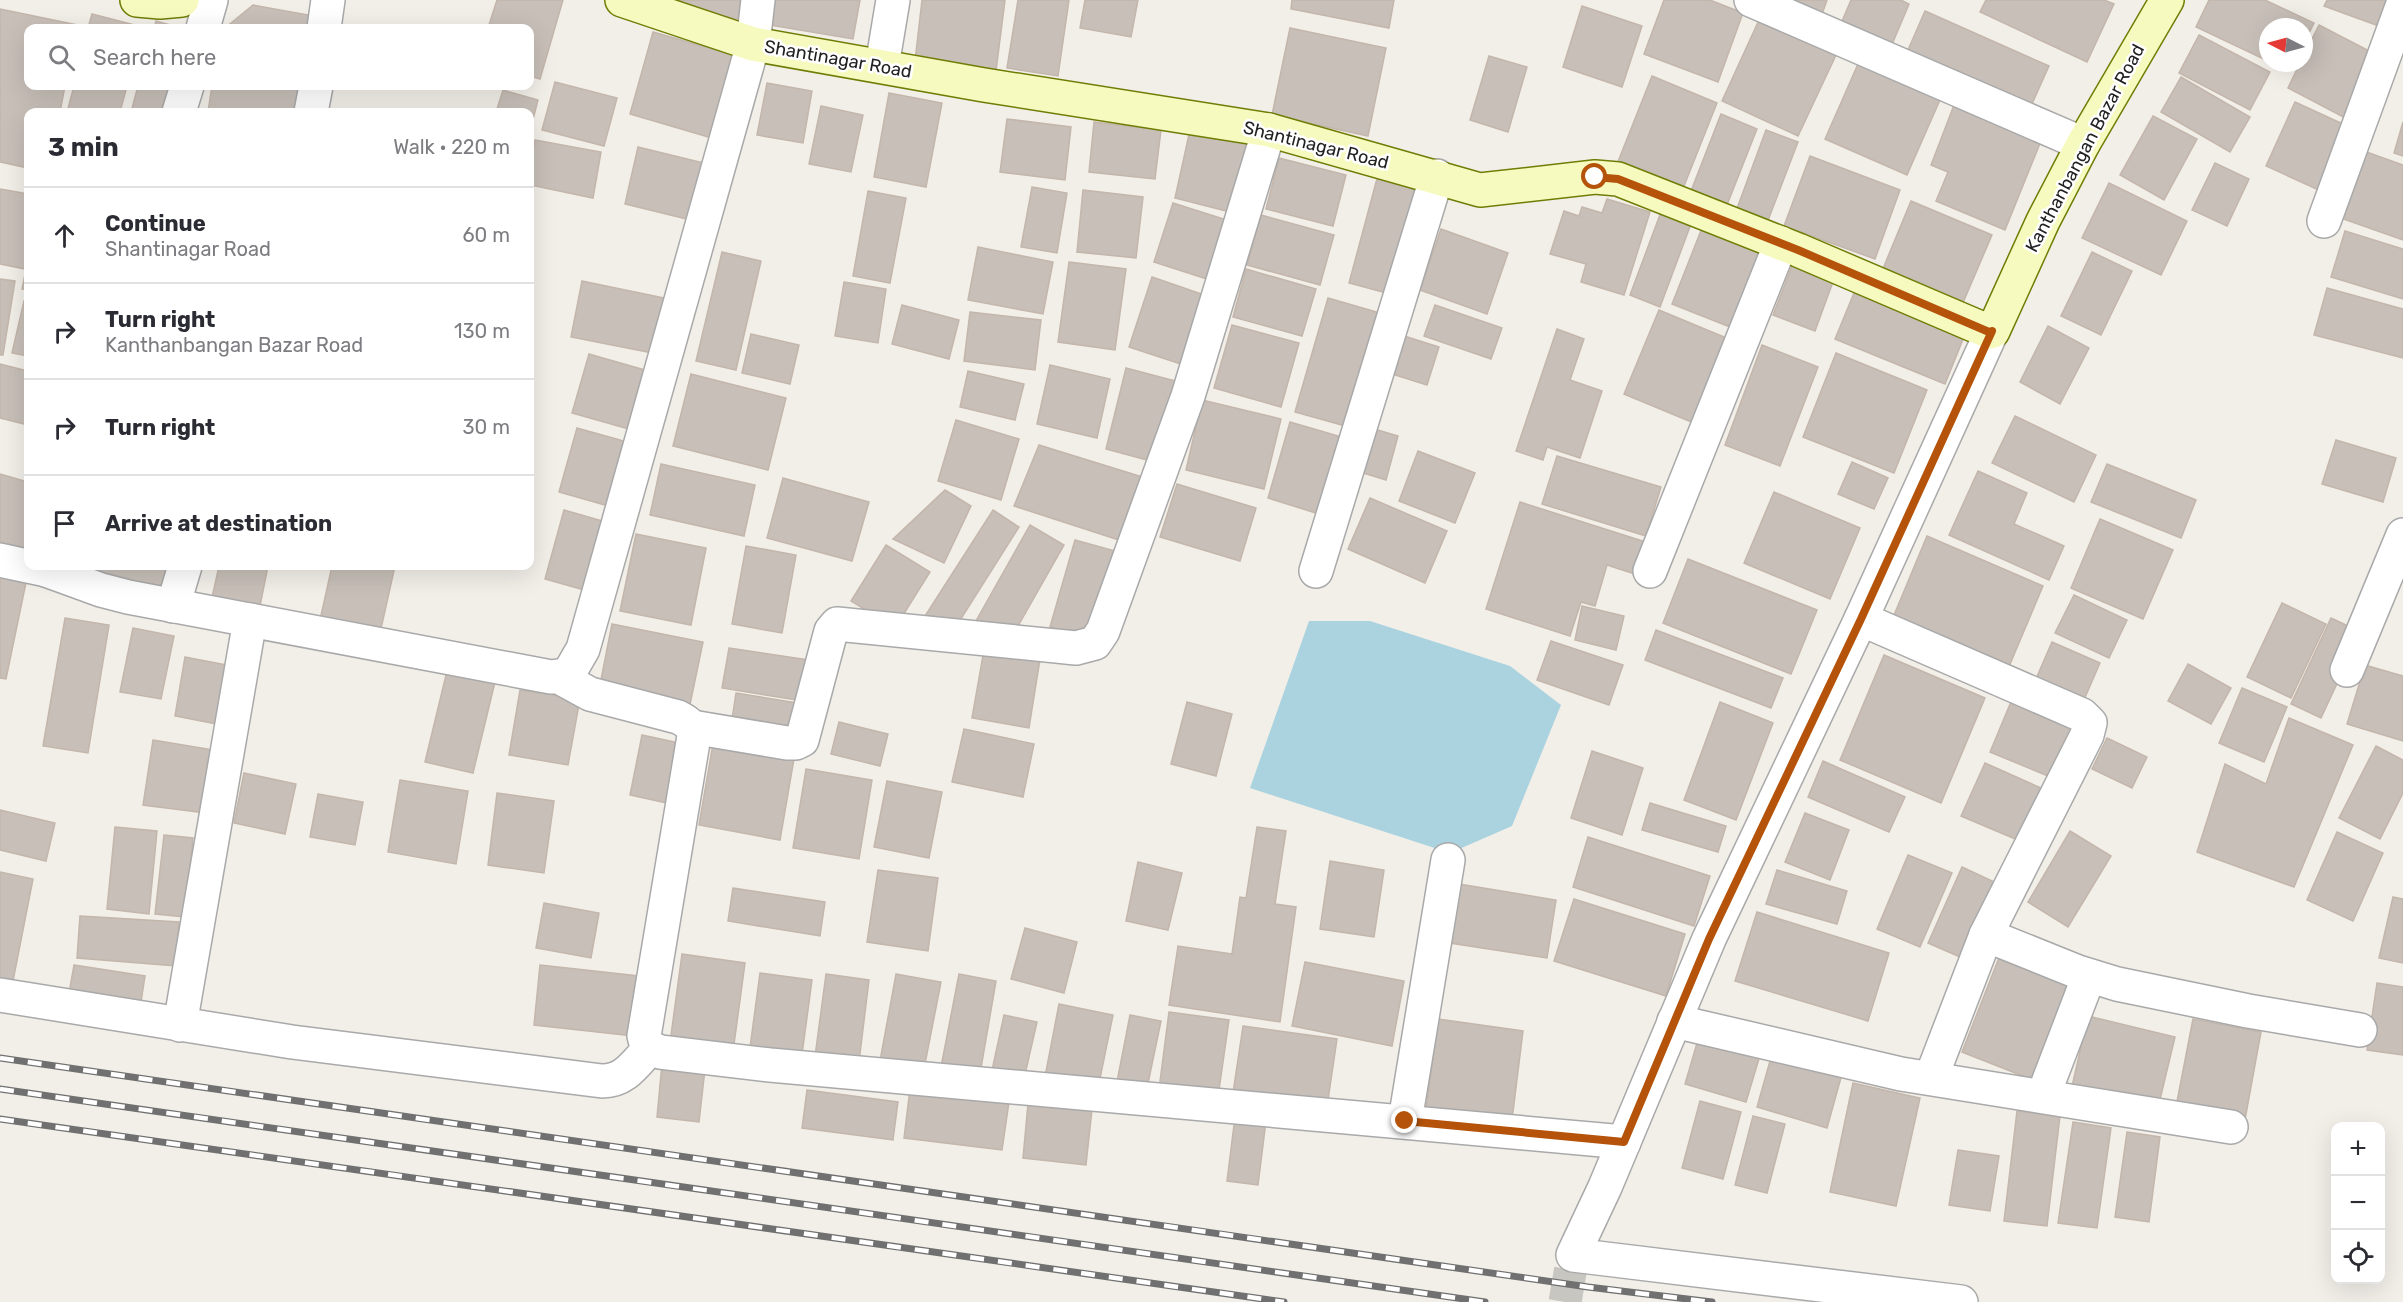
<!DOCTYPE html>
<meta charset="utf-8">
<style>
:root{--surface:#fff;--page:#f7f7f7;--text:#2b2b33;--muted:#7c7c81;--line:#e1e1e2}
body{margin:0;font-family:Rubik,sans-serif;background:var(--page);color:var(--text)}
.controls{position:absolute;right:18px;bottom:18px;display:grid;overflow:hidden;border-radius:12px;box-shadow:0 6px 24px #0002}
.controls button{width:54px;height:54px;display:grid;place-items:center;padding:0;border:0;border-bottom:2px solid var(--line);background:var(--surface);color:var(--text);font:30px sans-serif}
.compass{position:absolute;left:2259px;top:18px;width:54px;height:54px;border-radius:50%;background:var(--surface);box-shadow:0 6px 24px #0002;rotate:276deg}
.stop{position:absolute;width:18px;height:18px;margin:-14px;border:4px solid #b45309;border-radius:50%;background:#fff}
.stop.end{background:#b45309;border-color:#fff;box-shadow:0 2px 6px #0008}
.list{margin:0;padding:0;list-style:none}
h2{display:flex;justify-content:space-between;align-items:center;height:78px;margin:0;padding:0 24px;font-size:26px}
h2 small{font-size:20px;font-weight:400;color:var(--muted)}
.list li{display:grid;grid-template-columns:39px 1fr auto;gap:18px;align-items:center;box-sizing:border-box;height:96px;padding:0 24px;border-top:2px solid var(--line)}
.list b{display:block;font-size:22px;white-space:nowrap}
.list p{margin:0;font-size:20px;white-space:nowrap;color:var(--muted)}
.list em{font-size:20px;font-style:normal;color:var(--muted)}
.icon{flex:none;width:33px;height:33px;fill:none;stroke:currentColor;stroke-width:2;stroke-linecap:round;stroke-linejoin:round}
.map{position:relative;flex:none;width:2403px;height:1302px;overflow:hidden}
.search{position:absolute;background:var(--surface);box-shadow:0 6px 24px #0002;left:24px;top:24px;width:510px;height:66px;display:flex;align-items:center;gap:15px;box-sizing:border-box;padding:0 21px;border-radius:12px;color:var(--muted);font-size:22px}
.panel{position:absolute;background:var(--surface);box-shadow:0 6px 24px #0002;left:24px;top:108px;width:510px;height:462px;border-radius:12px}
.map>svg:first-child{display:block}
.water{fill:#aad3df}
.building{fill:#c7bfb8;stroke:#c4b6ab;stroke-width:1.5}
.lines{fill:none;stroke-linecap:round;stroke-linejoin:round}
.street-tunnel{stroke:#c8c6c1;stroke-width:33;stroke-dasharray:33 16;stroke-linecap:butt}
.street-casing{stroke:#a9a9a9;stroke-width:36}
.secondary-casing{stroke:#707d05;stroke-width:36}
.street{stroke:#fff;stroke-width:33}
.secondary{stroke:#f7fabf;stroke-width:33}
.rail-casing{stroke:#707070;stroke-width:7}
.rail{stroke:#fff;stroke-width:4.5;stroke-dasharray:14;stroke-linecap:butt}
.route{stroke:#b45309;stroke-width:8}
.labels{text-anchor:middle;dominant-baseline:central;stroke-width:5;stroke-linejoin:round;paint-order:stroke}
.street-label{font-size:18px;fill:#222;stroke:#fff}
</style>
<div class="map">
<svg width="2403" height="1302" viewBox="0 0 2403 1302">
<rect width="100%" height="100%" fill="#f2efe9"/>
<!-- water -->
<polygon class="water" points="1309,621 1370,621 1510,666 1561,705 1512,826 1450,853 1250,788"/>
<!-- building -->
<g class="building">
<polygon points="497,0 563,0 540,79 530,76 530,28 488,28"/>
<polygon points="679,0 741,0 738,19 678,7"/>
<polygon points="773,0 860,0 853,39 769,25"/>
<polygon points="922,0 1005,0 996,71 915,61"/>
<polygon points="1018,0 1069,0 1058,76 1007,68"/>
<polygon points="1085,0 1138,0 1131,37 1080,28"/>
<polygon points="1292,0 1394,0 1389,28 1291,9"/>
<polygon points="1664,0 1710,0 1743,13 1718,82 1644,54"/>
<polygon points="1777,0 1827,0 1821,17"/>
<polygon points="1851,0 1901,0 1909,4 1888,54 1837,33"/>
<polygon points="1986,0 2104,0 2114,4 2087,62 1980,12"/>
<polygon points="2209,0 2265,0 2314,23 2304,43 2304,27 2268,27 2268,61 2196,27"/>
<polygon points="2327,0 2397,0 2387,29 2324,6"/>
<polygon points="253,5 314,16 312,28 225,28"/>
<polygon points="1582,6 1642,26 1622,87 1563,67"/>
<polygon points="0,9 78,25 77,28 28,28 28,86 65,86 60,112 28,112 28,168 0,162"/>
<polygon points="1925,11 2049,66 2027,115 1904,59"/>
<polygon points="92,14 142,27 141,28 88,28"/>
<polygon points="1759,20 1836,55 1798,136 1722,101"/>
<polygon points="156,21 181,28 154,28"/>
<polygon points="2319,25 2381,57 2349,120 2288,88 2300,63 2304,63 2304,55"/>
<polygon points="1290,28 1386,48 1368,136 1272,115"/>
<polygon points="653,32 745,58 722,141 630,114"/>
<polygon points="2199,35 2270,72 2250,110 2179,73"/>
<polygon points="1489,56 1527,67 1508,132 1470,120"/>
<polygon points="1858,64 1940,100 1907,175 1825,139"/>
<polygon points="1652,76 1717,103 1682,191 1617,164"/>
<polygon points="2181,77 2250,117 2230,152 2161,112"/>
<polygon points="555,82 617,98 604,146 542,130"/>
<polygon points="767,83 812,91 803,143 757,135"/>
<polygon points="74,86 127,86 120,112 67,112"/>
<polygon points="138,86 180,86 172,112 131,112"/>
<polygon points="212,86 311,86 306,112 208,112"/>
<polygon points="503,90 538,100 530,131 530,112 496,112"/>
<polygon points="889,93 942,103 926,187 874,177"/>
<polygon points="2295,102 2352,128 2323,192 2266,166"/>
<polygon points="1954,105 2041,141 2005,230 1936,201 1948,172 1931,165"/>
<polygon points="821,106 863,115 851,172 809,164"/>
<polygon points="1721,114 1757,129 1725,210 1689,196"/>
<polygon points="2153,116 2197,139 2164,200 2120,175"/>
<polygon points="1007,119 1071,127 1065,180 1000,172"/>
<polygon points="1094,122 1161,130 1155,179 1089,172"/>
<polygon points="2403,122 2403,156 2394,153"/>
<polygon points="1190,130 1254,144 1238,214 1175,198"/>
<polygon points="1766,130 1798,142 1767,223 1736,211"/>
<polygon points="535,140 601,152 593,198 530,185 530,171"/>
<polygon points="638,147 712,165 699,222 625,204"/>
<polygon points="2361,150 2403,165 2403,240 2338,217"/>
<polygon points="1810,156 1900,190 1875,259 1784,226"/>
<polygon points="1279,158 1346,175 1333,226 1266,209"/>
<polygon points="2215,163 2249,179 2227,226 2192,210"/>
<polygon points="1378,175 1423,187 1394,295 1349,283"/>
<polygon points="2109,183 2187,221 2161,275 2082,238"/>
<polygon points="1032,187 1067,193 1057,253 1021,247"/>
<polygon points="0,189 28,194 28,249 25,269 0,264"/>
<polygon points="1083,190 1143,197 1136,258 1077,252"/>
<polygon points="868,191 906,198 890,283 853,276"/>
<polygon points="1607,199 1650,212 1624,295 1581,282 1586,264 1550,254 1564,211 1579,216 1582,207 1602,213"/>
<polygon points="1911,201 1992,235 1962,305 1882,271"/>
<polygon points="1173,203 1233,222 1213,281 1154,262"/>
<polygon points="1661,212 1691,224 1660,307 1630,295"/>
<polygon points="1261,215 1334,235 1320,285 1247,265"/>
<polygon points="1702,228 1765,253 1735,329 1672,304"/>
<polygon points="1441,229 1508,253 1487,314 1420,290"/>
<polygon points="2345,231 2403,249 2403,299 2331,277"/>
<polygon points="978,247 1053,262 1043,314 968,300"/>
<polygon points="722,252 761,261 736,370 696,361"/>
<polygon points="2092,252 2132,271 2101,335 2061,316"/>
<polygon points="28,260 28,290 22,289"/>
<polygon points="1069,262 1126,269 1115,350 1058,342"/>
<polygon points="1792,266 1833,282 1815,331 1773,315"/>
<polygon points="1246,269 1316,289 1302,336 1233,317"/>
<polygon points="1152,277 1213,298 1190,367 1129,347"/>
<polygon points="0,279 15,281 3,355 0,355"/>
<polygon points="582,281 674,300 663,355 571,337"/>
<polygon points="844,282 886,289 878,343 835,336"/>
<polygon points="2327,288 2403,309 2403,358 2314,335"/>
<polygon points="1854,293 1964,337 1945,384 1835,339"/>
<polygon points="1328,298 1380,313 1349,427 1295,412"/>
<polygon points="24,301 28,302 28,356 12,353"/>
<polygon points="902,305 959,320 949,359 892,344"/>
<polygon points="1435,305 1502,328 1491,359 1424,336"/>
<polygon points="1659,310 1736,342 1701,426 1624,394"/>
<polygon points="970,312 1041,320 1035,370 964,361"/>
<polygon points="1232,325 1299,343 1281,407 1214,388"/>
<polygon points="2048,326 2089,348 2060,404 2020,382"/>
<polygon points="1557,329 1584,339 1570,380 1602,391 1580,458 1547,447 1543,460 1516,451"/>
<polygon points="751,334 799,345 790,384 742,373"/>
<polygon points="1401,335 1439,347 1427,385 1389,373"/>
<polygon points="1762,345 1818,367 1780,466 1725,445"/>
<polygon points="1836,353 1927,390 1894,473 1803,437"/>
<polygon points="589,354 659,374 643,433 572,413"/>
<polygon points="0,364 28,371 28,425 0,418"/>
<polygon points="1050,365 1110,379 1097,438 1037,424"/>
<polygon points="1126,368 1183,383 1162,464 1106,449"/>
<polygon points="968,371 1024,384 1015,420 960,407"/>
<polygon points="691,374 786,398 768,470 673,446"/>
<polygon points="1202,400 1281,419 1264,489 1186,470"/>
<polygon points="2015,416 2096,455 2074,502 1992,463"/>
<polygon points="956,420 1019,439 1001,500 938,481"/>
<polygon points="1290,422 1345,438 1322,515 1268,498"/>
<polygon points="577,428 638,445 619,509 559,492"/>
<polygon points="1371,428 1398,436 1386,480 1360,472"/>
<polygon points="2336,440 2396,458 2383,502 2322,484"/>
<polygon points="1039,445 1149,479 1125,542 1014,506"/>
<polygon points="1418,451 1475,473 1455,523 1399,501"/>
<polygon points="1557,456 1661,487 1646,536 1542,504"/>
<polygon points="1852,462 1888,478 1874,509 1838,494"/>
<polygon points="661,464 755,485 744,536 650,515"/>
<polygon points="2107,464 2196,500 2181,538 2091,502"/>
<polygon points="1978,471 2027,493 2014,524 2064,546 2049,580 1949,535"/>
<polygon points="0,474 28,482 28,551 0,543"/>
<polygon points="783,478 869,502 852,561 767,538"/>
<polygon points="1177,484 1256,508 1240,561 1160,537"/>
<polygon points="945,490 971,506 944,563 893,539"/>
<polygon points="1774,492 1860,528 1830,599 1744,563"/>
<polygon points="1370,498 1447,531 1425,583 1348,549"/>
<polygon points="1520,502 1652,544 1641,576 1607,565 1595,606 1581,602 1570,636 1486,609"/>
<polygon points="564,510 613,524 595,593 545,579"/>
<polygon points="993,510 1019,527 952,633 925,616"/>
<polygon points="2100,519 2173,550 2143,619 2071,588"/>
<polygon points="1030,525 1064,545 1010,640 976,621"/>
<polygon points="636,534 706,548 691,625 620,611"/>
<polygon points="1927,536 2043,586 2005,676 1889,627"/>
<polygon points="1075,540 1115,551 1090,638 1050,627"/>
<polygon points="886,545 930,572 895,628 851,601"/>
<polygon points="746,546 796,555 782,633 732,624"/>
<polygon points="1688,559 1817,610 1791,674 1663,623"/>
<polygon points="76,566 172,566 165,593"/>
<polygon points="219,566 268,566 257,621 209,611"/>
<polygon points="332,566 395,566 378,642 318,629"/>
<polygon points="0,567 28,573 6,679 0,678"/>
<polygon points="2074,595 2127,620 2109,658 2055,633"/>
<polygon points="2282,603 2326,624 2291,698 2247,677"/>
<polygon points="1582,606 1624,616 1616,650 1575,640"/>
<polygon points="65,618 109,625 88,753 43,746"/>
<polygon points="2331,618 2361,632 2321,718 2291,704"/>
<polygon points="612,624 703,642 688,714 598,695"/>
<polygon points="133,628 174,636 161,699 120,692"/>
<polygon points="1656,630 1783,678 1771,708 1645,660"/>
<polygon points="1551,641 1623,665 1609,705 1537,680"/>
<polygon points="2052,642 2100,663 2080,709 2032,688"/>
<polygon points="985,644 1041,653 1029,728 972,718"/>
<polygon points="729,648 815,661 809,702 722,688"/>
<polygon points="1884,655 1985,698 1941,803 1840,760"/>
<polygon points="185,657 227,665 217,724 175,716"/>
<polygon points="2188,664 2231,688 2211,724 2168,701"/>
<polygon points="2365,665 2403,676 2403,741 2347,724"/>
<polygon points="447,671 495,682 473,773 425,762"/>
<polygon points="2242,688 2287,707 2264,762 2219,743"/>
<polygon points="520,690 580,699 568,765 509,755"/>
<polygon points="736,693 804,704 799,737 731,726"/>
<polygon points="2013,697 2083,726 2060,781 1990,752"/>
<polygon points="1187,702 1232,714 1216,776 1171,764"/>
<polygon points="1720,702 1773,723 1736,820 1684,800"/>
<polygon points="2289,718 2353,745 2294,887 2197,852 2225,764 2266,784"/>
<polygon points="839,722 888,734 880,766 831,754"/>
<polygon points="964,729 1034,744 1023,797 952,782"/>
<polygon points="642,735 689,745 676,805 630,795"/>
<polygon points="714,738 795,753 780,840 699,825"/>
<polygon points="2107,738 2147,757 2132,788 2092,769"/>
<polygon points="153,740 214,750 205,813 143,805"/>
<polygon points="2376,746 2403,760 2403,793 2380,839 2339,818"/>
<polygon points="1592,751 1643,768 1622,835 1571,818"/>
<polygon points="1823,761 1905,797 1889,832 1808,797"/>
<polygon points="1985,763 2050,792 2027,844 1961,816"/>
<polygon points="806,769 872,780 859,859 793,848"/>
<polygon points="244,773 296,784 285,834 234,823"/>
<polygon points="400,780 468,791 456,864 388,852"/>
<polygon points="887,781 942,792 929,858 874,847"/>
<polygon points="497,793 554,801 544,873 488,865"/>
<polygon points="318,794 363,802 355,845 310,837"/>
<polygon points="1650,803 1726,826 1718,852 1642,830"/>
<polygon points="0,810 55,823 46,861 0,850"/>
<polygon points="1805,813 1849,830 1830,880 1785,862"/>
<polygon points="115,827 157,831 149,914 107,909"/>
<polygon points="1257,827 1286,831 1275,904 1296,907 1280,1022 1169,1005 1178,946 1232,954 1240,897 1246,898"/>
<polygon points="2070,831 2111,856 2068,927 2028,902"/>
<polygon points="2337,832 2383,853 2353,921 2307,900"/>
<polygon points="164,835 193,838 185,917 155,914"/>
<polygon points="1588,837 1710,876 1694,926 1573,887"/>
<polygon points="1908,855 1952,873 1920,947 1877,929"/>
<polygon points="1330,861 1384,870 1374,937 1320,929"/>
<polygon points="1138,862 1182,873 1168,930 1126,921"/>
<polygon points="1962,867 2001,885 1967,960 1928,943"/>
<polygon points="878,870 938,878 928,951 867,942"/>
<polygon points="1777,870 1847,891 1837,924 1766,904"/>
<polygon points="0,872 33,879 11,991 0,988"/>
<polygon points="1459,884 1556,900 1547,958 1450,943"/>
<polygon points="733,888 825,902 820,936 728,921"/>
<polygon points="2393,897 2403,899 2403,963 2379,958"/>
<polygon points="1574,899 1685,934 1666,996 1554,961"/>
<polygon points="544,903 599,913 591,958 536,948"/>
<polygon points="1757,912 1889,953 1868,1021 1735,981"/>
<polygon points="80,916 179,922 176,966 77,958"/>
<polygon points="1025,928 1077,942 1064,993 1011,979"/>
<polygon points="2004,945 2079,974 2038,1082 1962,1052"/>
<polygon points="682,954 745,963 732,1059 669,1050"/>
<polygon points="1305,962 1404,981 1392,1046 1292,1026"/>
<polygon points="74,965 145,976 139,1015 67,1004"/>
<polygon points="540,965 648,977 642,1037 534,1025"/>
<polygon points="760,973 812,980 801,1062 749,1055"/>
<polygon points="826,974 869,980 858,1070 814,1064"/>
<polygon points="896,974 941,982 924,1069 880,1061"/>
<polygon points="959,974 996,981 980,1074 941,1067"/>
<polygon points="2377,983 2403,987 2403,1055 2367,1050"/>
<polygon points="1059,1004 1113,1015 1097,1093 1044,1082"/>
<polygon points="1169,1012 1229,1020 1218,1097 1159,1089"/>
<polygon points="1004,1015 1037,1022 1023,1083 991,1075"/>
<polygon points="1130,1015 1161,1021 1146,1093 1116,1087"/>
<polygon points="2088,1016 2175,1037 2157,1112 2071,1091"/>
<polygon points="1438,1019 1523,1031 1511,1128 1425,1117"/>
<polygon points="2193,1019 2261,1032 2244,1125 2175,1112"/>
<polygon points="1243,1026 1337,1039 1327,1107 1233,1093"/>
<polygon points="1700,1033 1761,1052 1746,1102 1685,1084"/>
<polygon points="1772,1054 1842,1074 1827,1128 1757,1107"/>
<polygon points="662,1064 705,1069 699,1122 657,1117"/>
<polygon points="1853,1083 1920,1098 1896,1206 1830,1192"/>
<polygon points="910,1089 1009,1102 1002,1150 904,1138"/>
<polygon points="807,1090 898,1102 893,1140 802,1128"/>
<polygon points="1029,1093 1093,1100 1086,1165 1023,1158"/>
<polygon points="1700,1101 1741,1112 1723,1179 1682,1168"/>
<polygon points="1236,1109 1267,1113 1258,1185 1227,1181"/>
<polygon points="2017,1111 2060,1116 2047,1226 2004,1221"/>
<polygon points="1753,1116 1785,1124 1767,1193 1735,1185"/>
<polygon points="2073,1122 2111,1128 2097,1228 2058,1223"/>
<polygon points="2127,1132 2160,1137 2149,1222 2115,1217"/>
<polygon points="1958,1150 1999,1156 1990,1211 1949,1205"/>
</g>
<g class="lines">
<!-- street-tunnel -->
<polyline class="street-tunnel" points="1565,1302 1573,1255"/>
<!-- street casing -->
<g class="street-casing">
<g id="street">
<polyline points="1751,0 2083,144"/>
<polyline points="203,28 211,0"/>
<polyline points="324,28 328,0"/>
<polyline points="882,66 893,0"/>
<polyline points="179,112 187,86"/>
<polyline points="311,112 316,86"/>
<polyline points="2324,221 2403,4"/>
<polyline points="0,560 46,570 49,566"/>
<polyline points="46,570 101,590 128,597 551,677 568,675 583,649 753,44 758,0"/>
<polyline points="1316,571 1437,176"/>
<polyline points="1650,571 1781,243"/>
<polyline points="173,606 185,566"/>
<polyline points="1861,619 2082,715 2090,723 2087,735 1986,935 1931,1078"/>
<polyline points="2347,670 2403,535"/>
<path d="M559,677L590,694L678,717C688,722 692,725 694,736L644,1036C646,1046 651,1048 660,1052L770,1065L1624,1142"/>
<polyline points="692,727 787,743 796,743 802,740 831,631 837,624 1076,648 1095,643 1103,631 1188,396 1269,130"/>
<polyline points="1986,935 2078,972 2117,984 2248,1011 2360,1030"/>
<path d="M0,995L292,1042L602,1081C625,1081 635,1064 650,1048"/>
<polyline points="1674,1021 1901,1074 2231,1127"/>
<polyline points="180,1025 250,620"/>
<polyline points="2043,1096 2089,976"/>
<polyline points="1405,1121 1448,860"/>
<polyline points="1961,1302 1573,1255 1605,1187 1709,939 1861,619 1992,331"/>
</g>
</g>
<!-- secondary casing -->
<g class="secondary-casing">
<g id="secondary">
<polyline points="137,0 160,2 182,0"/>
<polyline points="622,0 753,44 984,85 1269,130 1480,190 1595,177 1618,179 1798,250 1990,332 1993,331 2043,221 2083,144 2167,0"/>
</g>
</g>
<!-- street -->
<use href="#street" class="street"/>
<!-- secondary -->
<use href="#secondary" class="secondary"/>
<!-- rail casing -->
<g class="rail-casing">
<g id="rail">
<polyline points="0,1058 1588,1287 1712,1302"/>
<polyline points="0,1089 1485,1302"/>
<polyline points="0,1119 1284,1302"/>
</g>
</g>
<!-- rail -->
<use href="#rail" class="rail"/>
</g>
<g class="lines">
<!-- route -->
<polyline class="route" points="1405,1121 1624,1142 1709,939 1861,619 1992,331 1989,332 1798,250 1618,179 1595,177"/>
</g>
<g class="labels">
<!-- street labels -->
<g class="street-label">
<text transform="translate(838 59) rotate(10)">Shantinagar Road</text>
<text transform="translate(1316 145) rotate(14)">Shantinagar Road</text>
<text transform="translate(2085 148) rotate(-62)">Kanthanbangan Bazar Road</text>
</g>
</g>
</svg>
<div class="controls">
<button>+</button>
<button>−</button>
<button><svg class="icon" aria-label="locate" viewBox="0 0 24 24"><circle cx="12" cy="12" r="6"/><path d="M12 2v4M12 18v4M2 12h4M18 12h4"/></svg></button>
</div>
<svg class="compass" viewBox="-18 -18 36 36"><path d="M0-13l5 13h-10z" fill="#e53935"/><path d="M0 13l5-13h-10z" fill="#7c7c81"/></svg>
<div class="stop" style="left:1595px;top:177px"></div>
<div class="stop end" style="left:1405px;top:1121px"></div>
<div class="search"><svg class="icon" aria-label="search" viewBox="0 0 24 24"><circle cx="10" cy="10" r="6"/><path d="M15 15l6 6"/></svg>Search here</div>
<section class="panel">
<h2>3 min<small>Walk · 220 m</small></h2>
<ul class="list">
<li><svg class="icon" aria-label="ahead" viewBox="0 0 24 24"><path d="M12 20V5M6 11l6-6 6 6"/></svg><div><b>Continue</b><p>Shantinagar Road</p></div><em>60 m</em></li>
<li><svg class="icon" aria-label="right" viewBox="0 0 24 24"><path d="M7 20v-9h11M14 6l5 5-5 5"/></svg><div><b>Turn right</b><p>Kanthanbangan Bazar Road</p></div><em>130 m</em></li>
<li><svg class="icon" aria-label="right" viewBox="0 0 24 24"><path d="M7 20v-9h11M14 6l5 5-5 5"/></svg><div><b>Turn right</b></div><em>30 m</em></li>
<li><svg class="icon" aria-label="arrive" viewBox="0 0 24 24"><path d="M6 21V4h12l-3 4 3 4H6"/></svg><div><b>Arrive at destination</b></div></li>
</ul>
</section>
</div>
